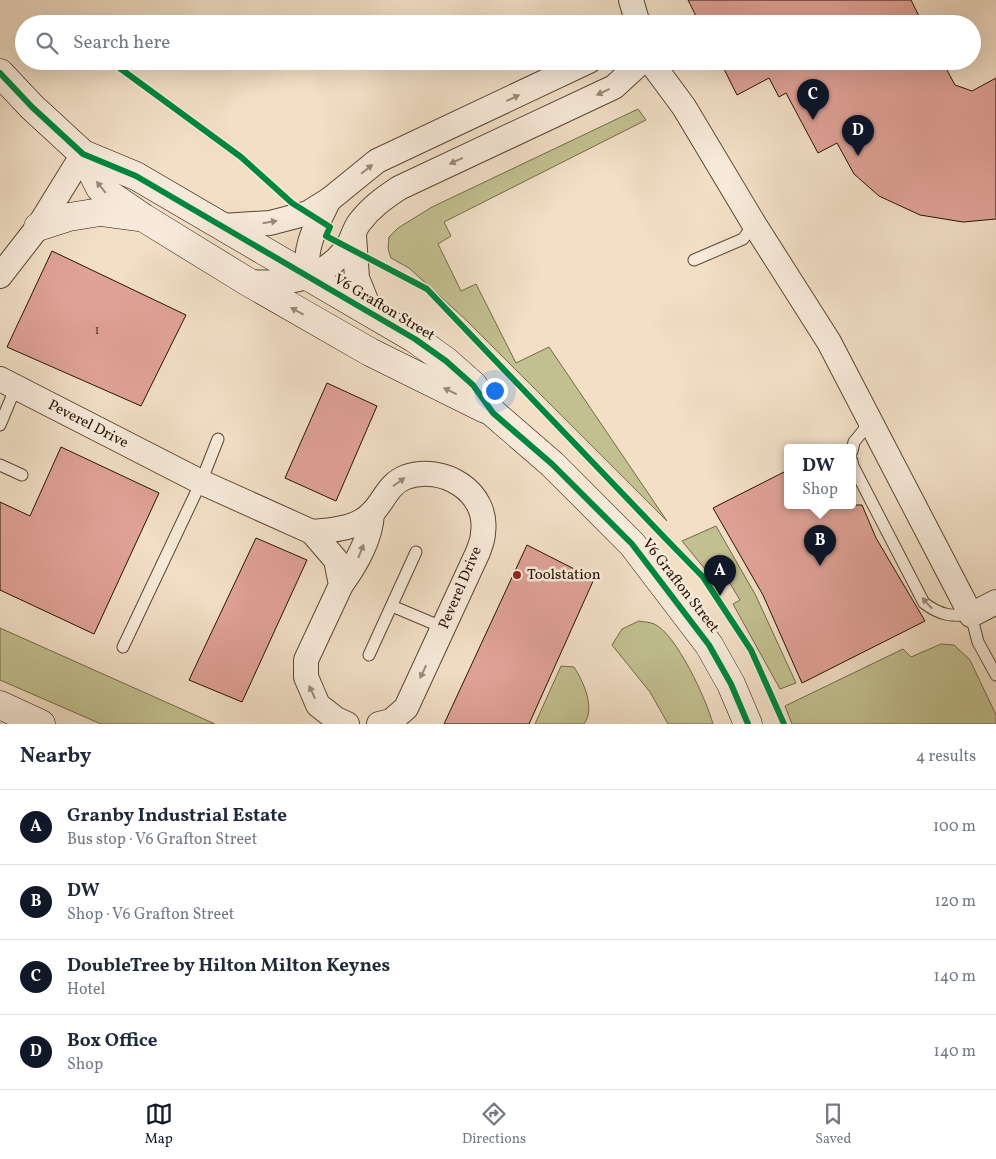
<!DOCTYPE html>
<meta charset="utf-8">
<style>
:root{--surface:#fff;--page:#f6f6f7;--text:#1f2937;--muted:#747a83;--line:#e0e1e3;--accent:#111827}
body{margin:0;font-family:Vollkorn,serif;background:var(--page);color:var(--text)}
.you{position:absolute;left:494px;top:390px;width:18px;height:18px;margin:-12px;border:4px solid #fff;border-radius:50%;background:#1a73e8;box-shadow:0 0 0 8px #1a73e833}
.badge{display:grid;place-items:center;width:32px;height:32px;border-radius:50%;background:var(--accent);color:#fff;font-size:16px;font-weight:700}
.pin{position:absolute;translate:-50% -41px;filter:drop-shadow(0 1px 2px #0008)}
.pin::after{content:'';position:absolute;top:26px;width:18px;height:15px;background:inherit;clip-path:polygon(0 0,100% 0,50% 100%)}
.popup{position:absolute;left:784px;top:444px;width:72px;height:65px;box-sizing:border-box;display:grid;place-content:center;border-radius:5px;background:var(--surface);filter:drop-shadow(0 1px 4px #0005);font-size:16px;white-space:nowrap;color:var(--muted)}
.popup b{font-size:19px;color:var(--text)}
.popup::after{content:'';position:absolute;left:50%;top:100%;margin-left:-10px;border:10px solid transparent;border-top-color:var(--surface)}
.list{margin:0;padding:0;list-style:none}
h2{display:flex;justify-content:space-between;align-items:center;height:65px;margin:0;padding:0 20px;font-size:21px}
h2 small{font-size:16px;font-weight:400;color:var(--muted)}
.list li{display:grid;grid-template-columns:32px 1fr auto;gap:15px;align-items:center;box-sizing:border-box;height:75px;padding:0 20px;border-top:1px solid var(--line)}
.list b{display:block;font-size:19px;white-space:nowrap}
.list p{margin:0;font-size:16px;white-space:nowrap;color:var(--muted)}
.list em{font-size:16px;font-style:normal;color:var(--muted)}
.icon{flex:none;width:28px;height:28px;fill:none;stroke:currentColor;stroke-width:2;stroke-linecap:round;stroke-linejoin:round}
.map{position:relative;flex:none;width:996px;height:724px;overflow:hidden}
.search{position:absolute;background:var(--surface);box-shadow:0 5px 20px #0002;left:15px;right:15px;top:15px;height:55px;display:flex;align-items:center;gap:12px;box-sizing:border-box;padding:0 18px;border-radius:28px;color:var(--muted);font-size:19px}
.sheet{height:365px;background:var(--surface)}
nav{display:flex;justify-content:space-around;align-items:center;box-sizing:border-box;height:70px;border-top:1px solid var(--line);background:var(--surface);font-size:14px;color:var(--muted)}
nav a{display:grid;justify-items:center;gap:2px}
nav .on{color:var(--accent)}
.map>svg:first-child{display:block}
.green{fill:#c2c090;stroke:#746a48}
.building{fill:#e0a297;stroke:#261400}
.lines{fill:none;stroke-linecap:round;stroke-linejoin:round}
.lane-casing{stroke:#594732;stroke-width:13}
.street-casing{stroke:#594732;stroke-width:26}
.secondary-casing{stroke:#261400;stroke-width:29}
.lane{stroke:#f7eada;stroke-width:11}
.street{stroke:#f7eada;stroke-width:24}
.secondary{stroke:#f7eada;stroke-width:28}
.cycleway-casing{stroke:#f7eada;stroke-width:9}
.cycleway{stroke:#00873e;stroke-width:6}
.oneway{fill:#998a78}
.poi-dot{fill:#8f2418;stroke:#f7eada;stroke-width:2}
.labels{text-anchor:middle;dominant-baseline:central;stroke-width:5;stroke-linejoin:round;paint-order:stroke}
.number-label{font-size:12px;fill:#543826}
.street-label{font-size:15px;fill:#261400;stroke:#f7eada}
.poi-label{font-size:15px;fill:#261400;stroke:#f7eada;text-anchor:start}
</style>
<div class="map">
<svg width="996" height="724" viewBox="0 0 996 724">
<rect width="100%" height="100%" fill="#f2dfc6"/>
<filter id="stains"><feTurbulence type="fractalNoise" baseFrequency=".004" numOctaves="4"/><feColorMatrix values="0 0 0 0 .2 0 0 0 0 .09 0 0 0 0 .02 0 0 0 .5 -.17"/></filter>
<radialGradient id="worn" r=".72"><stop offset=".6" stop-color="#630" stop-opacity="0"/><stop offset="1" stop-color="#630" stop-opacity=".3"/></radialGradient>
<!-- green -->
<g class="green">
<polygon points="638,109 646,120 444,222 451,236 438,244 461,291 476,284 516,363 549,347 667,521 464,318 409,268 391,258 388,249 389,237 398,228 432,207"/>
<polygon points="716,526 756,596 796,683 780,689 733,604 740,600 725,575 714,580 682,541"/>
<path d="M639,621C643,622 650,622 654,624C676,633 707,701 713,724H668L650,692L612,645L622,629Z"/>
<polygon points="0,628 215,724 101,724 0,680"/>
<polygon points="941,644 954,645 970,660 996,715 996,724 792,724 785,706 903,649 911,657"/>
<path d="M561,666L574,667C583,681 596,708 584,724H535Z"/>
</g>
<!-- building -->
<g class="building">
<polygon points="688,0 911,0 923,24 700,24"/>
<polygon points="720,61 942,61 955,85 972,91 996,78 996,219 963,222 920,215 879,196 854,174 837,143 818,153 786,93 779,97 769,78 737,95"/>
<polygon points="52,251 186,315 141,406 7,347"/>
<polygon points="327,383 377,406 336,501 285,478"/>
<polygon points="61,447 159,493 94,634 0,590 0,502 30,516"/>
<polygon points="788,470 788,505 862,505 876,538 925,621 802,683 763,595 713,508"/>
<polygon points="256,538 307,560 242,702 189,680"/>
<polygon points="527,545 594,579 529,724 444,724"/>
</g>
<g class="lines">
<!-- lane casing -->
<g class="lane-casing">
<g id="lane">
<polyline points="694,260 743,239 754,224"/>
<polyline points="0,425 15,389"/>
<polyline points="852,451 854,442 871,421"/>
<path d="M852,461L853,466L924,603C941,616 951,616 971,615L978,642L996,675"/>
<polyline points="0,465 22,475"/>
<polyline points="392,606 444,628"/>
<polyline points="123,647 201,482 218,439"/>
<polyline points="369,655 416,552"/>
</g>
</g>
<!-- street casing -->
<g class="street-casing">
<g id="street">
<polyline points="631,0 638,24"/>
<polyline points="650,61 684,107 754,224 829,342 971,615 996,602"/>
<polyline points="222,226 270,223 308,213 329,200 377,161 589,61"/>
<polyline points="354,236 357,278 371,313"/>
<polyline points="0,276 38,227 83,154"/>
<path d="M308,277C303,247 316,226 329,200"/>
<path d="M248,282C285,284 321,281 345,250C352,242 353,231 359,223C370,208 384,198 399,188L614,87L638,65L640,61"/>
<path id="s1" d="M0,379L201,482L312,532"/>
<path d="M341,585C356,564 371,539 372,513"/>
<path d="M347,724L336,719L318,705L306,677V660L341,585L336,560L312,532C332,530 357,529 372,513C384,501 388,484 406,477C442,464 489,491 483,533C483,540 480,546 478,552L406,708L391,721L379,724"/>
</g>
</g>
<!-- secondary casing -->
<g class="secondary-casing">
<g id="secondary">
<polyline points="0,73 32,107 83,154 136,176 415,339 446,361 473,385 493,413 552,464 632,544 709,645 731,684 748,724"/>
<polyline points="83,154 100,188 144,218 248,282 370,352 485,409"/>
<polyline points="38,227 69,217 100,212 137,217"/>
<polyline points="0,705 41,724"/>
</g>
</g>
<!-- lane -->
<use href="#lane" class="lane"/>
<!-- street -->
<use href="#street" class="street"/>
<!-- secondary -->
<use href="#secondary" class="secondary"/>
<!-- cycleway casing -->
<g class="cycleway-casing">
<g id="cycleway">
<polyline points="110,61 241,157 292,203 330,227 326,236 427,289 665,538 703,577 751,650 784,724"/>
<polyline points="0,73 32,107 83,154 136,176 415,339 446,361 473,385 493,413 552,464 632,544 709,645 731,684 748,724"/>
</g>
</g>
<!-- cycleway -->
<use href="#cycleway" class="cycleway"/>
</g>
<!-- one-way arrows -->
<defs><path id="oneway-solid" d="M-6-.8H1V-3.2L6.5 0L1 3.2V.8H-6Z" transform="scale(1.25)"/></defs>
<g class="oneway">
<use href="#oneway-solid" transform="translate(603 92) rotate(155)"/>
<use href="#oneway-solid" transform="translate(513 98) rotate(-25)"/>
<use href="#oneway-solid" transform="translate(456 161) rotate(155)"/>
<use href="#oneway-solid" transform="translate(367 169) rotate(-39)"/>
<use href="#oneway-solid" transform="translate(101 187) rotate(-129)"/>
<use href="#oneway-solid" transform="translate(270 222) rotate(-9)"/>
<use href="#oneway-solid" transform="translate(297 311) rotate(-151)"/>
<use href="#oneway-solid" transform="translate(450 391) rotate(-154)"/>
<use href="#oneway-solid" transform="translate(399 482) rotate(-35)"/>
<use href="#oneway-solid" transform="translate(361 551) rotate(-68)"/>
<use href="#oneway-solid" transform="translate(927 603) rotate(-132)"/>
<use href="#oneway-solid" transform="translate(423 672) rotate(115)"/>
<use href="#oneway-solid" transform="translate(312 692) rotate(-115)"/>
</g>
<!-- markers -->
<circle class="poi-dot" cx="517" cy="575" r="5"/>
<g class="labels">
<!-- number labels -->
<g class="number-label">
<text x="97" y="331">1</text>
</g>
<!-- street labels -->
<g class="street-label">
<text transform="translate(384 308) rotate(31)">V6 Grafton Street</text>
<text stroke="none"><textPath href="#s1" startOffset="99">Peverel Drive</textPath></text>
<text transform="translate(680 586) rotate(52)">V6 Grafton Street</text>
<text transform="translate(461 588) rotate(-67)">Peverel Drive</text>
</g>
<!-- poi labels -->
<g class="poi-label">
<text x="527" y="575">Toolstation</text>
</g>
</g>
<rect width="100%" height="100%" filter="url(#stains)"/>
<rect width="100%" height="100%" fill="url(#worn)"/>
</svg>
<div class="you"></div>
<div class="pin badge" style="left:720px;top:596px">A</div>
<div class="pin badge" style="left:820px;top:566px">B</div>
<div class="popup"><b>DW</b>Shop</div>
<div class="pin badge" style="left:813px;top:120px">C</div>
<div class="pin badge" style="left:858px;top:156px">D</div>
<div class="search"><svg class="icon" aria-label="search" viewBox="0 0 24 24"><circle cx="10" cy="10" r="6"/><path d="M15 15l6 6"/></svg>Search here</div>
</div>
<section class="sheet">
<h2>Nearby<small>4 results</small></h2>
<ul class="list">
<li><span class="badge">A</span><div><b>Granby Industrial Estate</b><p>Bus stop · V6 Grafton Street</p></div><em>100 m</em></li>
<li><span class="badge">B</span><div><b>DW</b><p>Shop · V6 Grafton Street</p></div><em>120 m</em></li>
<li><span class="badge">C</span><div><b>DoubleTree by Hilton Milton Keynes</b><p>Hotel</p></div><em>140 m</em></li>
<li><span class="badge">D</span><div><b>Box Office</b><p>Shop</p></div><em>140 m</em></li>
</ul>
</section>
<nav>
<a class="on"><svg class="icon" aria-label="map" viewBox="0 0 24 24"><path d="M3 6l6-2 6 2 6-2v14l-6 2-6-2-6 2zM9 4v14M15 6v14"/></svg>Map</a>
<a><svg class="icon" aria-label="directions" viewBox="0 0 24 24"><path d="M12 3l9 9-9 9-9-9zM9 14v-3h6M13 9l2 2-2 2"/></svg>Directions</a>
<a><svg class="icon" aria-label="saved" viewBox="0 0 24 24"><path d="M7 4h10v16l-5-4-5 4z"/></svg>Saved</a>
</nav>
